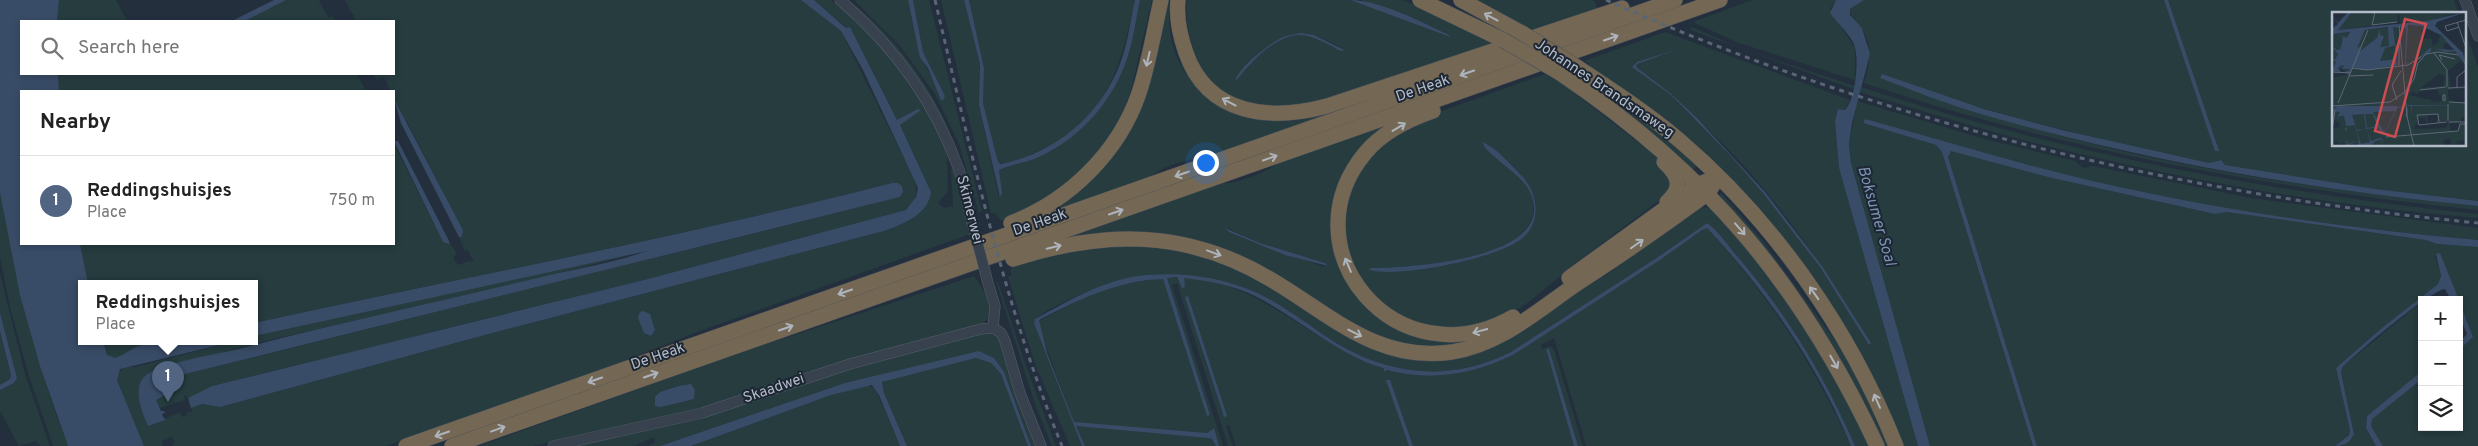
<!DOCTYPE html>
<meta charset="utf-8">
<style>
:root{--surface:#fff;--page:#f2f2f2;--text:#222;--muted:#767676;--line:#e0e0e0;--accent:#516482}
body{margin:0;font-family:Overpass,sans-serif;background:var(--page);color:var(--text)}
.controls{position:absolute;right:15px;bottom:15px;display:grid;overflow:hidden;border-radius:0px;box-shadow:0 2px 8px #0003}
.controls button{width:45px;height:45px;display:grid;place-items:center;padding:0;border:0;border-bottom:1px solid var(--line);background:var(--surface);color:var(--text);font:25px sans-serif}
.you{position:absolute;left:1205px;top:162px;width:18px;height:18px;margin:-12px;border:4px solid #fff;border-radius:50%;background:#1a73e8;box-shadow:0 0 0 8px #1a73e833}
.badge{display:grid;place-items:center;width:32px;height:32px;border-radius:50%;background:var(--accent);color:#fff;font-size:16px;font-weight:700}
.pin{position:absolute;translate:-50% -41px;filter:drop-shadow(0 1px 2px #0008)}
.pin::after{content:'';position:absolute;top:26px;width:18px;height:15px;background:inherit;clip-path:polygon(0 0,100% 0,50% 100%)}
.popup{position:absolute;left:78px;top:280px;width:180px;height:65px;box-sizing:border-box;display:grid;place-content:center;border-radius:0px;background:var(--surface);filter:drop-shadow(0 1px 4px #0005);font-size:16px;white-space:nowrap;color:var(--muted)}
.popup b{font-size:19px;color:var(--text)}
.popup::after{content:'';position:absolute;left:50%;top:100%;margin-left:-10px;border:10px solid transparent;border-top-color:var(--surface)}
.list{margin:0;padding:0;list-style:none}
h2{display:flex;justify-content:space-between;align-items:center;height:65px;margin:0;padding:0 20px;font-size:21px}
h2 small{font-size:16px;font-weight:400;color:var(--muted)}
.list li{display:grid;grid-template-columns:32px 1fr auto;gap:15px;align-items:center;box-sizing:border-box;height:90px;padding:0 20px;border-top:1px solid var(--line)}
.list b{display:block;font-size:19px;white-space:nowrap}
.list p{margin:0;font-size:16px;white-space:nowrap;color:var(--muted)}
.list em{font-size:16px;font-style:normal;color:var(--muted)}
.icon{flex:none;width:28px;height:28px;fill:none;stroke:currentColor;stroke-width:2;stroke-linecap:round;stroke-linejoin:round}
.map{position:relative;flex:none;width:2478px;height:446px;overflow:hidden}
.search{position:absolute;background:var(--surface);box-shadow:0 2px 8px #0003;left:20px;top:20px;width:375px;height:55px;display:flex;align-items:center;gap:12px;box-sizing:border-box;padding:0 18px;border-radius:0px;color:var(--muted);font-size:19px}
.panel{position:absolute;background:var(--surface);box-shadow:0 2px 8px #0003;left:20px;top:90px;width:375px;height:155px;border-radius:0px}
.map>svg:first-child{display:block}
.green{fill:#263c3f;fill-rule:evenodd}
.water{fill:#394c67}
.lines{fill:none;stroke-linecap:round;stroke-linejoin:round}
.minor-casing{stroke:#565f6c;stroke-width:11}
.highway-casing{stroke:#434c59;stroke-width:16}
.minor{stroke:#38414e;stroke-width:10}
.highway{stroke:#746855;stroke-width:15}
.rail{stroke:#5a6575;stroke-width:3;stroke-dasharray:5 5;stroke-linecap:butt}
.minor-bridge-casing{stroke:#565f6c;stroke-width:11;stroke-linecap:butt}
.highway-bridge-casing{stroke:#434c59;stroke-width:16;stroke-linecap:butt}
.minor-bridge{stroke:#38414e;stroke-width:10}
.highway-bridge{stroke:#746855;stroke-width:15}
.oneway{stroke:#aeb4bd}
.labels{text-anchor:middle;dominant-baseline:central;stroke-width:4;stroke-linejoin:round;paint-order:stroke}
.street-label{font-size:15px;fill:#b4bcc9;stroke:#1d2633}
.water-label{font-size:16px;font-style:italic;fill:#7c92b1;stroke:#1d2633}
.inset-road{fill:none;stroke:#5e6776;stroke-width:1}
.view{fill:#ce4d50;fill-opacity:0.15;stroke:#ce4d50;stroke-width:2.5}
.inset-edge{fill:none;stroke:#b4bcc9;stroke-width:2.5}
</style>
<div class="map">
<svg width="2478" height="446" viewBox="0 0 2478 446">
<rect width="100%" height="100%" fill="#242f3e"/>
<!-- green -->
<g class="green">
<polygon points="59,0 116,0 127,21 57,21"/>
<polygon points="286,0 320,0 319,1 329,18 332,16 336,21 245,21"/>
<path d="M345,0H801L841,31L913,177C919,192 917,205 901,212L644,280L212,386L188,398L184,395L185,400L160,408L157,405L156,399L172,391L173,380L177,376L900,197L903,192L892,183C681,237 467,277 254,323V283H88L80,244H394V144L443,242L448,244L449,241L457,254L453,258L458,265L470,261L474,262L467,249L465,252L459,237H462L463,230L406,120L402,119L394,100V91H391L384,77L376,80L373,74H394V21H356Z"/>
<polygon points="814,0 831,0 848,14 877,42 912,86 932,118 947,151 948,191 938,203 944,208 953,206 951,170 954,168 970,234 697,332 599,371 386,446 172,446 175,443 172,437 162,441 163,446 144,446 117,380 118,373 125,367 135,367 236,341 254,341 254,336 265,333 662,247 484,292 274,339 162,368 138,389 148,426 180,412 182,417 187,415 187,412 192,412 191,408 200,404 220,407 496,332 884,231 909,221 931,192 900,125 899,120 897,120 850,27 847,28"/>
<path d="M847,0C853,2 859,9 865,14C907,51 941,101 958,155C931,94 897,43 847,0Z"/>
<polygon points="854,0 908,0 920,58 945,96 923,52 913,0 929,0 982,212 979,213 959,144 935,94 900,46"/>
<path d="M941,0H964L980,64L979,105L999,197V170C1012,164 1026,163 1039,157C1080,139 1114,99 1128,56C1134,38 1136,18 1140,0H1152L1132,86L1116,133L1065,189L1001,221L995,213H991Z"/>
<path d="M969,0H1135C1120,69 1107,123 1034,153C1025,157 1008,166 998,162L983,103L984,68Z"/>
<path d="M1165,0H1169C1167,50 1179,78 1222,103C1246,117 1257,120 1284,120L1426,80L1211,156C1190,159 1167,163 1150,177L1037,218L1112,152Z"/>
<path d="M1187,0H1350L1450,37L1441,31L1361,0H1403L1494,41L1498,46C1462,57 1425,68 1389,80C1327,99 1229,139 1196,56C1189,38 1185,20 1187,0ZM1301,33L1314,35L1343,48C1330,45 1316,36 1302,35C1280,34 1246,64 1236,82C1236,69 1270,43 1282,38C1288,35 1295,34 1301,33Z"/>
<polygon points="1473,0 1592,0 1595,2 1598,10 1537,32"/>
<polygon points="1752,0 1836,0 1830,9 1855,48 1855,80 1736,42 1693,22"/>
<path d="M1864,0H2164L2216,151H2218L2168,0H2454L2459,14H2333V145H2464V29L2478,67V201L2375,189L2225,165L2218,160L2214,163H2209C2117,143 2025,123 1935,93L1933,97C2108,158 2294,188 2478,206V210C2270,188 2062,150 1864,83C1870,64 1873,46 1862,29C1857,21 1850,18 1850,9Z"/>
<polygon points="1692,27 1742,49 1855,86 1853,89 1690,30"/>
<path d="M1665,32L1850,100L1845,110L1838,109L1835,121L1839,168L1918,446H1903L1794,255L1586,65L1590,64L1584,61ZM1671,97C1739,151 1794,222 1840,295C1850,311 1862,327 1870,344H1869C1843,303 1818,261 1788,223C1753,177 1713,135 1671,97Z"/>
<polygon points="1571,69 1627,107 1698,165 1692,170 1566,71"/>
<polygon points="58,74 357,74 366,91 59,91"/>
<path d="M1545,74L1551,78L1554,77L1653,154L1667,171L1670,184L1665,196L1573,265L1529,302L1513,312L1462,330L1405,322L1368,293L1346,248L1344,207L1369,154L1428,116ZM1483,142C1501,153 1532,180 1535,201C1537,215 1534,228 1522,238C1501,256 1429,271 1401,270C1391,270 1381,269 1371,268C1410,268 1558,260 1530,192C1521,172 1497,159 1482,144Z"/>
<path d="M1861,87C2061,153 2269,192 2478,214V218C2328,206 2177,179 2031,142C1979,129 1927,112 1875,97L1860,92Z"/>
<path d="M1857,101L1988,140L2075,161L2083,168L2093,166L2251,198L2478,228V240C2389,232 2298,221 2209,206C2092,186 1978,152 1864,119L1863,123L1936,145L1942,152L2033,446H1930L1851,163L1849,145Z"/>
<path d="M1404,117L1354,161L1336,246L1399,328H1508L1445,349L1396,346L1207,246L1048,243L1222,183C1236,185 1267,171 1279,163ZM1227,228L1260,243L1325,263V267L1250,241L1229,232Z"/>
<polygon points="1953,150 2052,178 2215,214 2227,212 2426,240 2437,244 2478,247 2478,446 2383,446 2371,426 2371,419 2378,412 2422,379 2422,427 2459,427 2459,350 2473,337 2440,254 2435,256 2441,276 2438,284 2383,327 2336,368 2350,430 2349,434 2335,446 2037,446 1948,157 1949,153"/>
<path d="M0,193C17,279 36,364 68,446H53L28,373L10,307L0,257Z"/>
<polygon points="1721,193 1762,240 1849,360 1890,446 1883,446 1717,196"/>
<path d="M1706,207L1713,210L1758,260L1826,359L1869,446H1855C1825,376 1787,314 1737,256C1728,246 1718,230 1707,223L1658,257L1511,352C1451,381 1396,378 1339,344C1318,332 1299,317 1279,305C1223,274 1161,265 1101,287C1085,292 1044,309 1034,321L1082,446H1070L1067,439L1035,364L1008,277L1011,276V265L1079,245L1182,248L1264,279L1334,329L1360,344L1381,353L1426,360L1455,359L1477,353L1611,272L1639,249L1699,208Z"/>
<path d="M1704,228H1707C1771,299 1811,360 1851,446H1586L1554,338L1541,345L1542,349L1550,346L1554,349L1583,446H1578L1548,348L1546,349L1574,446H1413L1390,381L1387,380L1409,446H1236L1229,425L1226,426L1233,446H1228L1177,283L1172,285L1223,446H1219L1213,428L1207,433L1074,423L1037,322L1085,297L1122,284L1163,278L1208,416L1210,415L1167,278C1240,274 1279,315 1339,348C1352,356 1377,364 1387,372V370C1430,382 1473,374 1513,355L1660,260ZM1188,296L1226,416L1224,417L1201,348Z"/>
<polygon points="0,274 25,374 50,446 41,446 36,441 19,446 0,411 0,390 14,383 17,378 0,313"/>
<path d="M974,276C983,288 1000,311 982,324L836,364L717,404L676,415L533,446H479L739,353Z"/>
<polygon points="996,282 998,282 1025,363 1056,446 1052,446 1036,407"/>
<polygon points="2422,302 2422,371 2367,416 2366,428 2376,446 2343,446 2352,439 2354,433 2341,373 2341,368"/>
<polygon points="0,331 11,375 10,379 0,385"/>
<path d="M983,333C991,333 997,336 1001,343L1023,413L1035,446H1031C1020,419 1008,366 985,353L845,383L660,446H648L655,443L654,437L634,446H573Z"/>
<polygon points="103,341 166,341 136,347 128,354 115,359 107,355"/>
<polygon points="976,358 991,363 1001,374 1028,446 907,446 884,393 882,382"/>
<polygon points="866,385 875,388 900,446 691,446 831,395"/>
<polygon points="1076,426 1208,438 1212,439 1216,446 1085,446"/>
</g>
<!-- water -->
<g class="water">
<path d="M0,0H59L57,21H21V74H58L59,91H21V244H80L88,283H82V341H103L107,355L115,358C124,355 132,348 139,346C170,337 204,341 236,341L120,369L117,380L144,446H68L40,366L20,295L0,193Z"/>
<polygon points="274,0 286,0 245,21 232,21"/>
<path d="M801,0H814L846,28L850,27L897,120L918,109L921,110L900,125L931,192C928,215 903,224 884,231L496,332L220,407L202,404L191,408L188,398L212,386L644,280L906,210L916,197L918,188L863,70L841,31Z"/>
<polygon points="908,0 913,0 923,52 945,96 943,100 941,100 928,68 920,58"/>
<path d="M964,0H969L984,68L983,103L998,162L1001,164C1055,153 1100,116 1120,64C1128,43 1130,22 1135,0H1140C1136,18 1134,38 1128,56C1114,100 1081,138 1039,157C1026,163 1012,164 999,170L1002,193L1000,197L979,105L980,64Z"/>
<path d="M1350,0C1380,0 1421,22 1449,35L1450,37Z"/>
<path d="M1836,0H1864L1850,9V15L1862,28L1870,54L1852,123L1849,145L1851,163L1930,446H1918L1839,168L1835,121L1838,109L1845,110C1855,101 1860,59 1854,44C1849,33 1837,23 1830,13Z"/>
<polygon points="2164,0 2168,0 2219,151 2215,151"/>
<path d="M1301,33L1314,35L1344,50L1341,51C1329,45 1315,36 1301,35C1274,35 1249,65 1235,82C1237,68 1269,44 1281,38C1288,35 1295,34 1301,33Z"/>
<polygon points="1678,49 1637,64 1636,67 1670,93 1697,118 1765,192 1822,266 1871,343 1869,345 1820,267 1763,193 1730,155 1671,95 1632,67 1637,62"/>
<path d="M1882,74L1984,109L2062,130L2209,163L2221,160L2225,165L2375,189L2478,201V206C2311,190 2145,161 1984,115C1949,105 1914,91 1880,78Z"/>
<polygon points="394,99 463,230 462,237 459,237 401,123"/>
<path d="M1865,119C1935,138 2005,160 2076,177C2208,209 2344,228 2478,240V247L2437,244L2426,240L2227,212L2215,214L2052,178L1951,151L1948,157L2037,446H2033L1942,152L1936,145L1863,123Z"/>
<polygon points="394,141 398,141 449,241 449,244 443,242"/>
<path d="M1482,142C1496,147 1512,166 1522,176C1539,194 1542,224 1520,240C1494,259 1400,278 1369,270L1371,268C1409,268 1564,259 1529,190C1520,173 1485,154 1482,142Z"/>
<path d="M892,183H898L902,186L903,192L900,197L177,376L173,380L172,391L156,400L161,411H164L165,413L162,414L165,420L148,426C142,413 132,387 145,376C161,363 217,354 239,349C335,324 433,303 529,280C568,270 610,264 647,251L254,336V323C467,277 681,237 892,183Z"/>
<path d="M1707,223C1718,230 1728,246 1737,256C1787,314 1825,376 1855,446H1851C1818,365 1767,292 1707,228L1702,230L1660,260L1513,355C1473,374 1431,382 1387,370L1385,372L1383,368C1336,354 1299,318 1255,296C1233,285 1208,281 1184,278L1185,287L1182,288L1177,277L1167,278L1210,415L1207,416L1163,279C1118,280 1078,300 1039,320L1047,353L1074,422L1207,433L1214,428L1219,446H1216L1212,439L1208,438L1076,426L1085,446H1082L1034,323L1035,319C1070,300 1107,278 1147,275C1184,272 1221,277 1255,292C1284,305 1310,327 1338,344C1394,377 1453,381 1511,352L1658,257Z"/>
<polygon points="1225,228 1260,243 1325,263 1328,266 1285,255 1229,232"/>
<path d="M2440,253L2459,300H2451L2445,289C2434,288 2353,355 2342,368L2341,373L2354,434C2350,443 2344,446 2335,446L2349,435L2350,430L2336,368L2383,327L2438,284L2441,276L2436,254Z"/>
<polygon points="1188,296 1227,416 1224,417 1185,297"/>
<polygon points="2459,301 2473,337 2459,350 2459,343 2467,334 2459,315"/>
<polygon points="643,311 650,314 655,330 651,336 644,333 638,318 640,312"/>
<polygon points="0,313 17,378 14,383 0,390 0,385 10,379 11,375 0,331"/>
<polygon points="1546,349 1549,349 1578,446 1574,446"/>
<polygon points="979,351 994,358 1004,372 1031,446 1028,446 1001,374 991,363 976,358 882,382 884,393 907,446 900,446 879,395 872,385 831,395 691,446 660,446 845,383"/>
<polygon points="2422,371 2422,379 2372,419 2371,426 2383,446 2376,446 2366,428 2367,416"/>
<polygon points="1386,380 1390,380 1413,446 1409,446"/>
<polygon points="691,384 695,390 694,399 661,407 655,406 655,397 660,392 679,386"/>
</g>
<g class="lines">
<!-- minor casing -->
<g class="minor-casing">
<g id="minor">
<path d="M840,0C894,46 935,102 959,170C965,187 967,205 972,222"/>
<polyline points="2465,0 2478,36"/>
<polyline points="988,283 995,306 993,328 1001,333 1005,341 1020,393 1041,446"/>
<polyline points="553,446 702,413 850,364 981,329 993,328"/>
</g>
</g>
<!-- highway casing -->
<g class="highway-casing">
<g id="highway">
<path d="M1178,0C1176,18 1180,36 1186,53C1208,116 1271,121 1327,106L1622,8"/>
<polyline points="1420,0 1503,40"/>
<polyline points="1461,0 1522,33"/>
<path d="M1577,67C1612,90 1647,113 1679,140C1774,221 1850,330 1896,446"/>
<path d="M1560,73C1708,173 1801,284 1877,446"/>
<path d="M1433,111C1410,119 1383,132 1366,152C1284,249 1397,383 1513,317"/>
<path d="M1664,162C1678,175 1684,187 1667,202"/>
<path d="M1011,223C1069,201 1119,152 1139,93C1149,63 1154,31 1161,0"/>
<path d="M1013,259C1104,230 1186,229 1270,279C1330,314 1377,363 1452,352C1504,344 1542,306 1584,279C1626,252 1667,223 1708,193L1718,177"/>
<polyline points="1569,278 1699,184 1718,177"/>
<polyline points="406,446 1675,0"/>
<polyline points="452,446 1720,0"/>
</g>
</g>
<!-- minor -->
<use href="#minor" class="minor"/>
<!-- highway -->
<use href="#highway" class="highway"/>
<!-- rail -->
<g class="rail">
<path d="M935,0C971,151 1003,302 1062,446"/>
<path d="M1606,0C1882,122 2178,194 2478,223"/>
</g>
<!-- minor-bridge casing -->
<g class="minor-bridge-casing">
<polyline id="minor-bridge" points="972,222 988,283"/>
</g>
<!-- highway-bridge casing -->
<g class="highway-bridge-casing">
<g id="highway-bridge">
<polyline points="1522,33 1577,67"/>
<polyline points="1503,40 1560,73"/>
</g>
</g>
<!-- minor-bridge -->
<use href="#minor-bridge" class="minor-bridge"/>
<!-- highway-bridge -->
<use href="#highway-bridge" class="highway-bridge"/>
</g>
<!-- one-way arrows -->
<defs><path id="oneway-shaft" d="M-6 0H5M1.5-3L5.5 0L1.5 3" fill="none" stroke-width="1.6" stroke-linecap="round" stroke-linejoin="round" transform="scale(1.25)"/></defs>
<g class="oneway">
<use href="#oneway-shaft" transform="translate(1491 17) rotate(-152)"/>
<use href="#oneway-shaft" transform="translate(1611 38) rotate(-19)"/>
<use href="#oneway-shaft" transform="translate(1148 59) rotate(103)"/>
<use href="#oneway-shaft" transform="translate(1467 73) rotate(161)"/>
<use href="#oneway-shaft" transform="translate(1229 102) rotate(-152)"/>
<use href="#oneway-shaft" transform="translate(1399 127) rotate(-31)"/>
<use href="#oneway-shaft" transform="translate(1270 158) rotate(-19)"/>
<use href="#oneway-shaft" transform="translate(1182 174) rotate(161)"/>
<use href="#oneway-shaft" transform="translate(1116 212) rotate(-19)"/>
<use href="#oneway-shaft" transform="translate(1740 229) rotate(49)"/>
<use href="#oneway-shaft" transform="translate(1637 244) rotate(-35)"/>
<use href="#oneway-shaft" transform="translate(1054 247) rotate(-14)"/>
<use href="#oneway-shaft" transform="translate(1214 253) rotate(20)"/>
<use href="#oneway-shaft" transform="translate(1348 265) rotate(-113)"/>
<use href="#oneway-shaft" transform="translate(845 292) rotate(161)"/>
<use href="#oneway-shaft" transform="translate(1814 293) rotate(-125)"/>
<use href="#oneway-shaft" transform="translate(786 328) rotate(-19)"/>
<use href="#oneway-shaft" transform="translate(1480 331) rotate(165)"/>
<use href="#oneway-shaft" transform="translate(1355 333) rotate(27)"/>
<use href="#oneway-shaft" transform="translate(1834 362) rotate(60)"/>
<use href="#oneway-shaft" transform="translate(651 375) rotate(-19)"/>
<use href="#oneway-shaft" transform="translate(595 380) rotate(161)"/>
<use href="#oneway-shaft" transform="translate(1877 401) rotate(-114)"/>
<use href="#oneway-shaft" transform="translate(498 429) rotate(-20)"/>
<use href="#oneway-shaft" transform="translate(442 434) rotate(161)"/>
</g>
<g class="labels">
<!-- street labels -->
<g class="street-label">
<text transform="translate(1423 89) rotate(-19)">De Heak</text>
<text transform="translate(1604 89) rotate(34)">Johannes Brandsmaweg</text>
<text transform="translate(969 210) rotate(76)">Skimerwei</text>
<text transform="translate(1040 223) rotate(-19)">De Heak</text>
<text transform="translate(658 357) rotate(-19)">De Heak</text>
<text transform="translate(774 389) rotate(-19)">Skaadwei</text>
</g>
<!-- water labels -->
<g class="water-label">
<text transform="translate(1876 216) rotate(74)">Boksumer Soal</text>
</g>
</g>
<!-- overview -->
<g transform="translate(2332 12)">
<rect width="134" height="134" fill="#242f3e"/>
<path d="M20,0H65L66,10L5,18ZM67,0H71L72,4V0H113L110,3L125,0L97,9L68,10ZM68,13H88L103,19L113,26L122,37L115,31L111,33L114,39H123L126,43H119L127,44L134,54L129,48L116,59L119,76H134L116,78L117,89L134,90V105L129,106L130,110H134H120L117,113L119,119L127,118V113L134,111V134L130,127L129,130L124,128L130,134L124,131L120,134L118,126L111,129L113,134H11L13,131L6,132L4,128L0,134V117L7,115L8,111L2,108V113L0,112V99L4,97L0,98L1,87L7,89L0,86V66L18,62L10,61L13,58L9,57H6L9,60L0,61V23L66,14L75,106ZM95,17L108,23L106,30L89,43L101,34L99,26L86,28L90,26L89,18ZM107,62L113,64L111,74L88,76ZM89,78H106V83H103H109V89L99,90V81V88L77,83L81,79L85,82ZM96,102H106L104,112L117,108L114,116L82,117L83,113H86V106H93L95,112Z" fill="#263c3f" fill-rule="evenodd"/>
<path d="M16,0H20L6,18L95,9L134,0L105,10L103,14L131,41L134,54L123,39L114,40L103,37L122,38L109,23L90,14L76,13L74,51L82,50L99,35V39L82,50L73,52L74,16L61,15L65,53L35,58L21,55L17,63L1,66L17,63L13,60L19,57H10L12,54L10,53L6,56L9,60L0,59L4,50L0,47V45L3,48L6,42L0,35L5,38L10,36L0,32L9,35L11,25L6,22L15,26L18,20L2,22L0,24V17L6,12L0,3L6,11ZM56,15L57,34L48,35L52,24L48,23V17L45,26L27,40L29,34L25,36L33,18ZM64,33L65,47L48,49L53,36ZM76,93H134L80,94V102L79,94H76V105H73L71,96H68L66,95L51,125L53,120H48L46,115L35,117L39,129L50,125L49,127H51L49,134L50,127L44,129L46,134L44,129L38,134H26L27,128L15,134L14,129L7,132L15,129L16,132L27,128L23,113L14,114L15,118L13,119L14,128L13,119L14,114L0,120L14,114L13,108L6,110L13,108L12,104H7L6,108V104L8,100L0,99L5,94H64L71,96L73,105ZM63,99L53,120L51,119L41,100ZM32,102L34,117L25,118L20,103ZM33,102H41L45,114L35,116ZM35,117L38,130L29,132L25,119Z" fill="#394c67" fill-rule="evenodd"/>
<path class="inset-road" d="M43,0L40,13L65,10M125,10L134,36M67,14L75,104L82,134M127,15L115,19L113,14L134,8M67,31V53M102,41L115,58V75M110,48L107,43L123,47M20,56L35,58L76,53L89,45M0,60L19,61M17,64L41,63M82,67L86,51L94,42L106,40L126,43M125,75V65L134,58M116,76L134,75M88,78L114,75M111,83H113V89L111,88ZM65,88L60,73L69,59M117,90L134,91M6,91L36,18M116,92V109M0,94L58,90L73,80L82,67M107,110L106,102L85,103L87,113L115,110M117,110H134M0,118L3,98M54,125L126,119L128,112H134"/>
<path class="view" d="M73,7L94,12L63,125L43,119Z"/>
<rect width="134" height="134" class="inset-edge"/>
</g>
</svg>
<div class="controls">
<button>+</button>
<button>−</button>
<button><svg class="icon" aria-label="layers" viewBox="0 0 24 24"><path d="M12 4l9 5-9 5-9-5zM3 14l9 5 9-5"/></svg></button>
</div>
<div class="you"></div>
<div class="pin badge" style="left:168px;top:402px">1</div>
<div class="popup"><b>Reddingshuisjes</b>Place</div>
<div class="search"><svg class="icon" aria-label="search" viewBox="0 0 24 24"><circle cx="10" cy="10" r="6"/><path d="M15 15l6 6"/></svg>Search here</div>
<section class="panel">
<h2>Nearby<small></small></h2>
<ul class="list">
<li><span class="badge">1</span><div><b>Reddingshuisjes</b><p>Place</p></div><em>750 m</em></li>
</ul>
</section>
</div>
